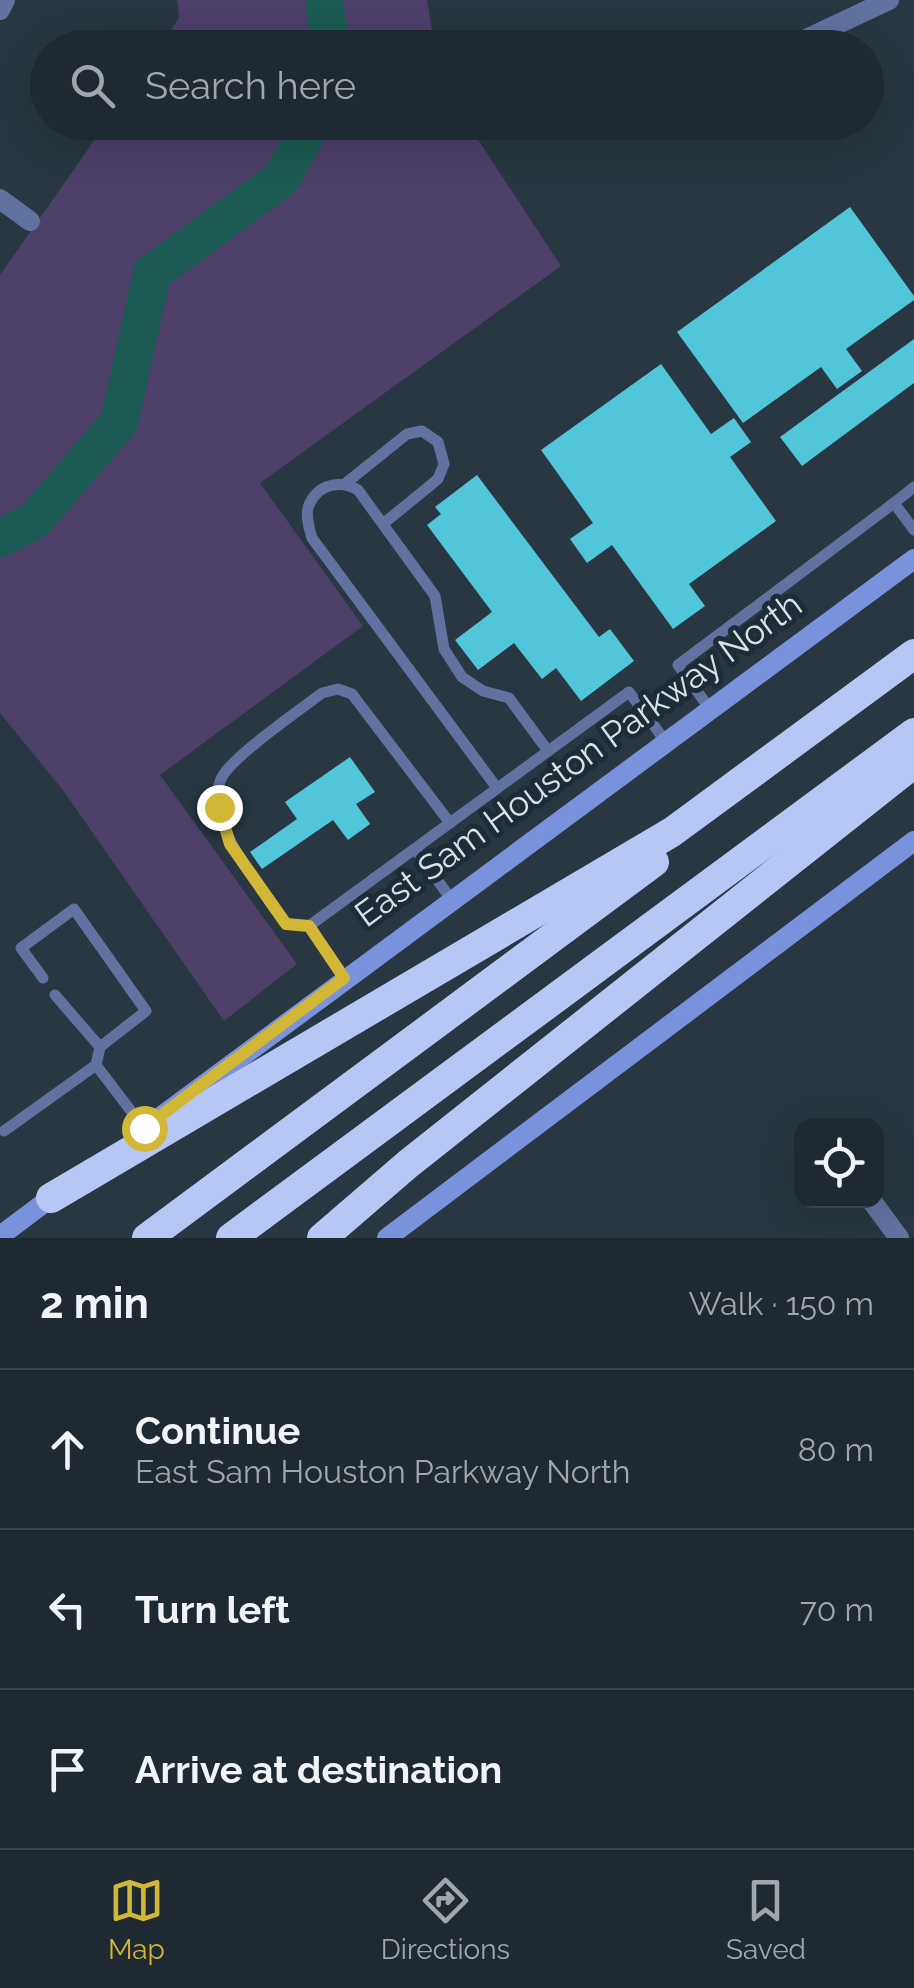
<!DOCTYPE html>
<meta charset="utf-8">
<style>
:root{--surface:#1e2931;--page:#2b353d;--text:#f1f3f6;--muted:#a1a6ab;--line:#3c454d;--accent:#d2b736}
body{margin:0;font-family:Raleway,sans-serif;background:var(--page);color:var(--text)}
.controls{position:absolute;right:30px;bottom:30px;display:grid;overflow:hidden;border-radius:20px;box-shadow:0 10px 40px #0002}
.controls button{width:90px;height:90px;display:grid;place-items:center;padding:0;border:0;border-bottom:2px solid var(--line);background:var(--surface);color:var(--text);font:50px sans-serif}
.stop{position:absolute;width:30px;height:30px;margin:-22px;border:8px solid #d2b736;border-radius:50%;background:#fff}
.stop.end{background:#d2b736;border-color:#fff;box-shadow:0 2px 10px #0008}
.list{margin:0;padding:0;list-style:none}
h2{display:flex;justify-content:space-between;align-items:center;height:130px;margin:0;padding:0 40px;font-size:42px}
h2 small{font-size:32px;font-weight:400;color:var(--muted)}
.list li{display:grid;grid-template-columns:65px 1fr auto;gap:30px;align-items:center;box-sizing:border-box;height:160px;padding:0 40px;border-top:2px solid var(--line)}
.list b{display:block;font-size:38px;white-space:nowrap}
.list p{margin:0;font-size:32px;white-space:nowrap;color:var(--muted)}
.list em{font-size:32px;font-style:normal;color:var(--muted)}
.icon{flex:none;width:55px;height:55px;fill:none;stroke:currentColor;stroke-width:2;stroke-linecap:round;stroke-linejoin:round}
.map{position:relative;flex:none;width:914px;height:1238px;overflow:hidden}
.search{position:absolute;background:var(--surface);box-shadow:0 10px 40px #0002;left:30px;right:30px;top:30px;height:110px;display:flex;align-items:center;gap:25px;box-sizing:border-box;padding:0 35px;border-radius:55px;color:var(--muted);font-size:38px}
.sheet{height:610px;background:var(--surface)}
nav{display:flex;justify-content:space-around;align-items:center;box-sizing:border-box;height:140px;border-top:2px solid var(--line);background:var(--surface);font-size:28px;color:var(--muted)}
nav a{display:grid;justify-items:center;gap:5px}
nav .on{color:var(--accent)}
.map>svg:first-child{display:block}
.green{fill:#4c3f68}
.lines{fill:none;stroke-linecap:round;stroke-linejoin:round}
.river{stroke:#1b5a52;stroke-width:38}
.building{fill:#51c6db}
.service{stroke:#6171a0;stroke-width:11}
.minor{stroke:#6171a0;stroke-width:20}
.secondary{stroke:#7992dc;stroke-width:20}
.motorway{stroke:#b6c7f5;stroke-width:30}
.route{stroke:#d2b736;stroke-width:12}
.labels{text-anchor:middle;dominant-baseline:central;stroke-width:10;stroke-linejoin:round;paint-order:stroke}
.street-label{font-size:35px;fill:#d9e2e9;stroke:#1e2c37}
</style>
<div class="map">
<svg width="914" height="1238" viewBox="0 0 914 1238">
<rect width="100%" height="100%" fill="#283741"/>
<!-- green -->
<g class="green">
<polygon points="177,0 427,0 435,47 159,47 179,18"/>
<polygon points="107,122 467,123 561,266 260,483 363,626 160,775 297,964 224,1021 62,789 0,713 0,275"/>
</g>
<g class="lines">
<!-- river -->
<g class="river">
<polyline points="324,0 331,48"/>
<polyline points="0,538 35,520 119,422 152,273 281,179 313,122"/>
</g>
</g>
<!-- building -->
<g class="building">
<polygon points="850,207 914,296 914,300 846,349 862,371 837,389 821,367 743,423 677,332"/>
<polygon points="914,339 914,383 802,466 780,437"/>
<polygon points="661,364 711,434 734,418 751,442 730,457 776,521 689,584 705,606 673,629 612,545 587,563 570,539 593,523 541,450"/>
<polygon points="477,475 599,637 610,629 634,661 581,701 556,668 542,679 514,643 478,670 455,640 492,612 427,525 441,514 435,507"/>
<polygon points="350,757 375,792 356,804 370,824 348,840 333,820 262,869 250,852 297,819 285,802"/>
</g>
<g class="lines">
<!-- service -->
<g class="service">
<polyline points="346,483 407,434 422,431 438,442 444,464 438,479 383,524"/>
<polyline points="894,503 914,487"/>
<polyline points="710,709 678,665 894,503 914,530"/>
<path d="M497,788L312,538C309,528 305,514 309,505C318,483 342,480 358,490L435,596L444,649L462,677L483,691L509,698L548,751"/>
<polyline points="415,849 451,899"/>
<path d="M309,926L286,924C264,891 202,821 221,779C230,758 300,710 322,693L338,689L352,694L450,823"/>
<polyline points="344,977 309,926 629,692 666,742"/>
<polyline points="55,995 100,1047"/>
<polyline points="96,1065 144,1128"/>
<polyline points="4,1131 96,1065 100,1047 146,1011 74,909 21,948 43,978"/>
</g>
<!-- minor -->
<g class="minor">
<polyline points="0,10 5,0"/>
<polyline points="787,48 889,0"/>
<polyline points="0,199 30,221"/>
<polyline points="871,1200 899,1238"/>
</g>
<!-- secondary -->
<g class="secondary">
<polyline points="140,1132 914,559"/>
<polyline points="0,1236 60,1191"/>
<polyline points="387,1238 914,841"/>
</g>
<!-- motorway -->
<g class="motorway">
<polyline points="51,1198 672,832 914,654"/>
<polyline points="147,1238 654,862"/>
<polyline points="231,1238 914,733"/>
<polyline points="322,1238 408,1164 914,763"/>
</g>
</g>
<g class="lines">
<!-- route -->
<polyline class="route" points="144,1128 344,978 309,926 286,924 230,844 219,807"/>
</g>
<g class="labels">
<!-- street labels -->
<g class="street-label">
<text transform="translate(578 759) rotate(-36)">East Sam Houston Parkway North</text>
</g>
</g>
</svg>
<div class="controls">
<button><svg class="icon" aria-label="locate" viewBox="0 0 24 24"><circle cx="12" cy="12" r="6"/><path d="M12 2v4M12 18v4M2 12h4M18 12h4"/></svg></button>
</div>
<div class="stop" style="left:144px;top:1128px"></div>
<div class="stop end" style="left:219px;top:807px"></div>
<div class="search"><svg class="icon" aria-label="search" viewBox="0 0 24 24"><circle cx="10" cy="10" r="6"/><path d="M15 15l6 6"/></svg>Search here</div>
</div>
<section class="sheet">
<h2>2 min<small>Walk · 150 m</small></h2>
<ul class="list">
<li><svg class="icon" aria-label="ahead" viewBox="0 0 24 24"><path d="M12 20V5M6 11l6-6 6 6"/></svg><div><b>Continue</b><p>East Sam Houston Parkway North</p></div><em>80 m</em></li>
<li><svg class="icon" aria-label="left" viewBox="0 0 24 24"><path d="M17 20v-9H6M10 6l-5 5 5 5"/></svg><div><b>Turn left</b></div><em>70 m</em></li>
<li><svg class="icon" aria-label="arrive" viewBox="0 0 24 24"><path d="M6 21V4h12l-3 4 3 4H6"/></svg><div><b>Arrive at destination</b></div></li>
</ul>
</section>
<nav>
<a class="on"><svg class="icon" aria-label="map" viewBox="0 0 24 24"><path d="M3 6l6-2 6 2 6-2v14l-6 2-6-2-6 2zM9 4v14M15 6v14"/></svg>Map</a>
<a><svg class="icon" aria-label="directions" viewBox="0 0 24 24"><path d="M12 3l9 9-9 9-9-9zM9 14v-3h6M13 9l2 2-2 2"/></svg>Directions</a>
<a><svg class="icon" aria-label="saved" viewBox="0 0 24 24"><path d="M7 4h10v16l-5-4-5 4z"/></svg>Saved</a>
</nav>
